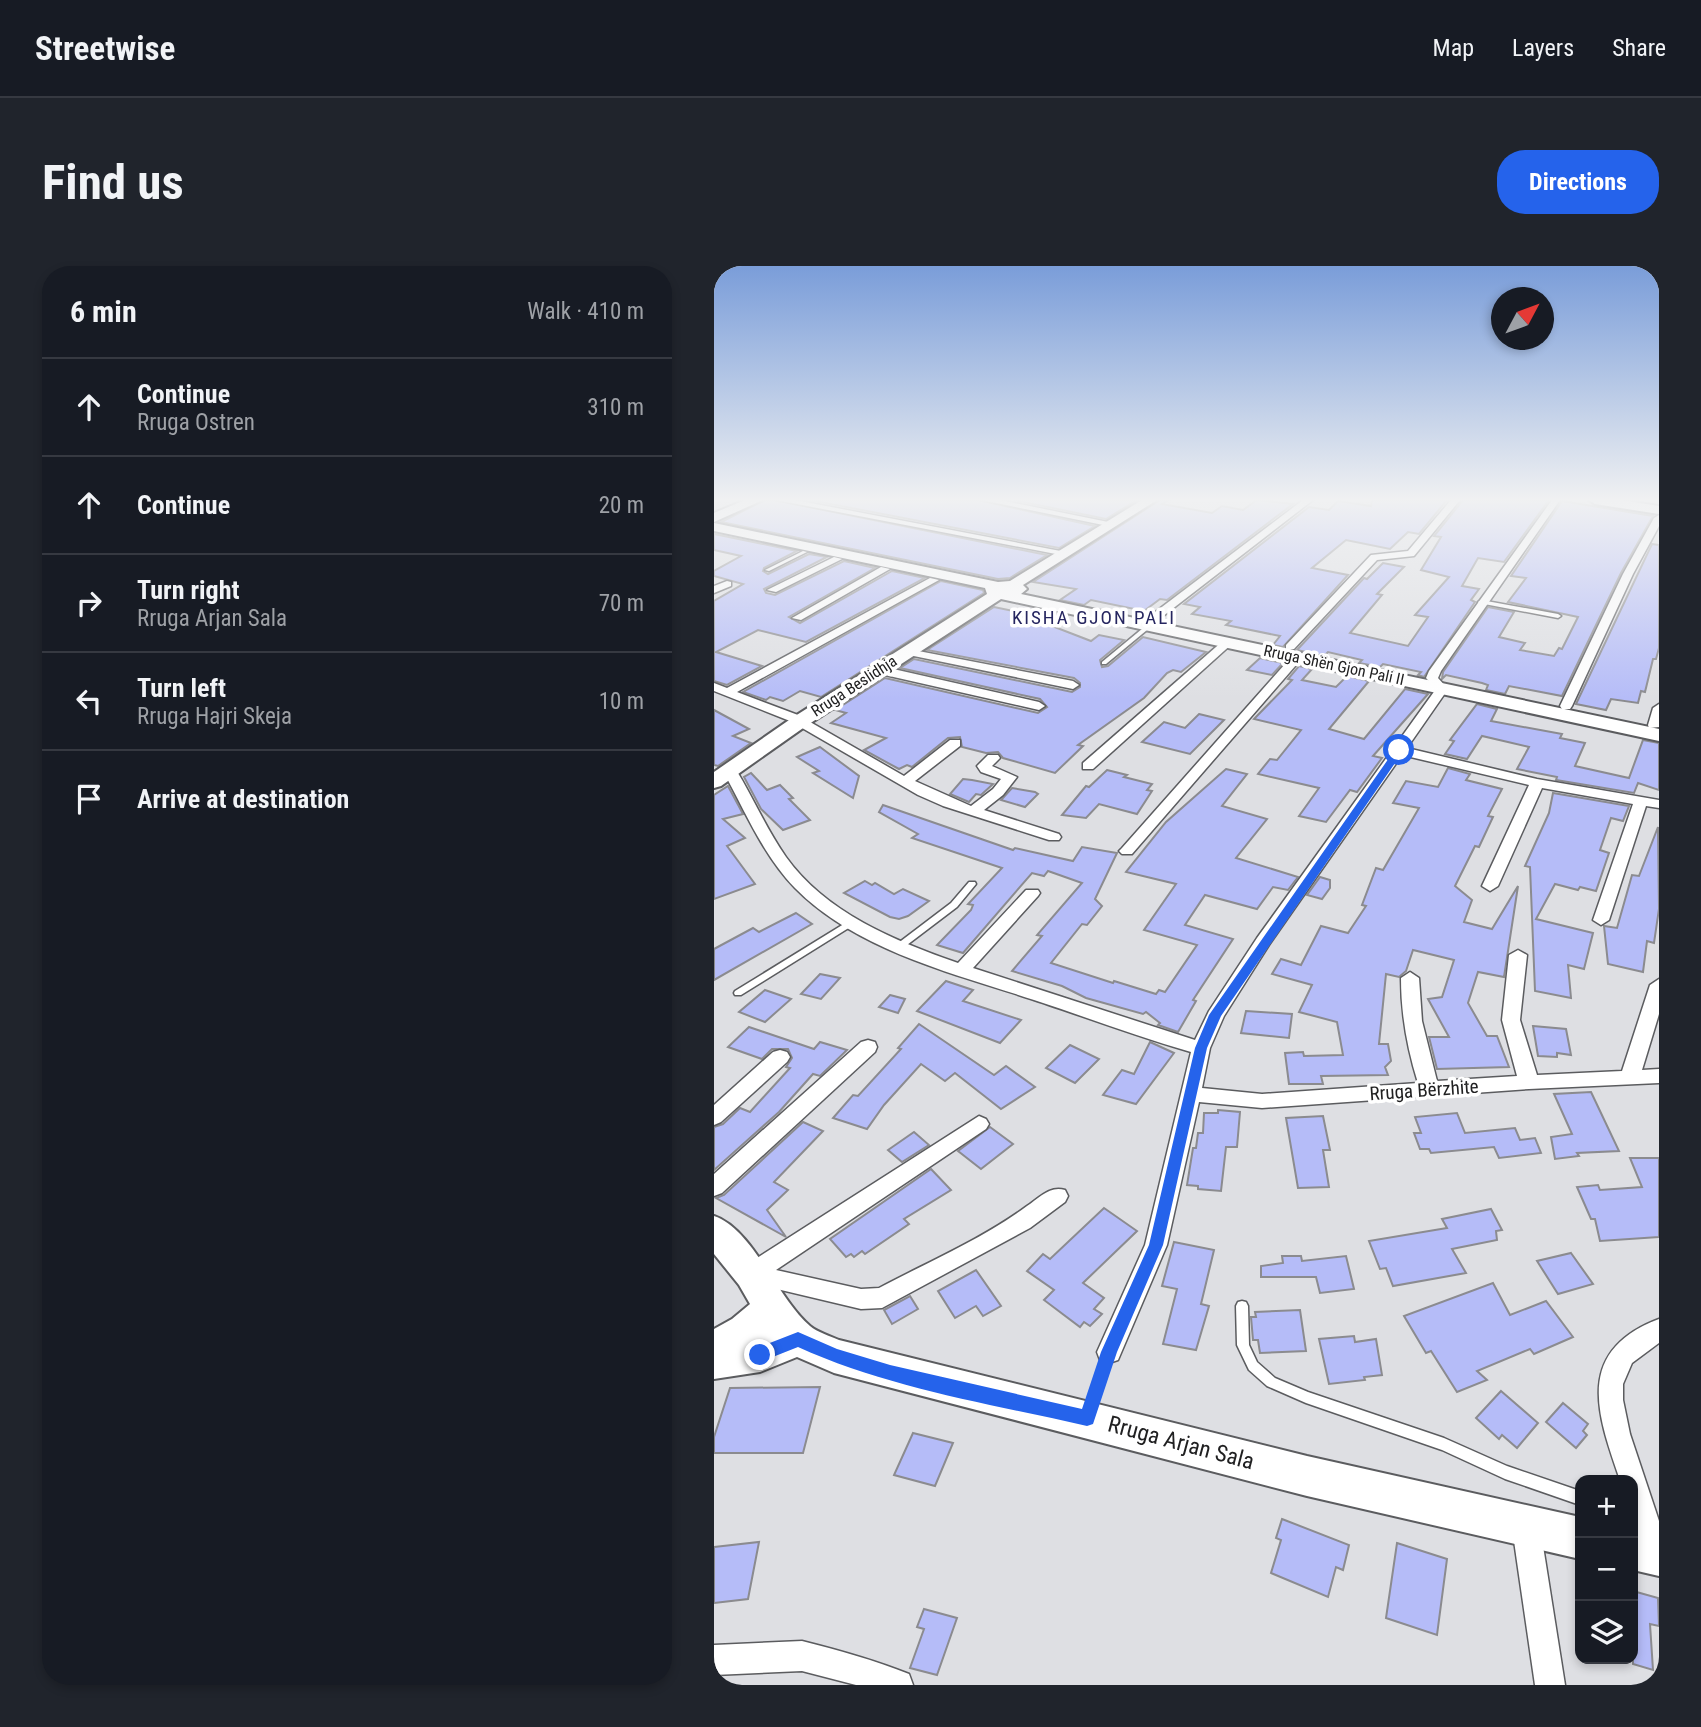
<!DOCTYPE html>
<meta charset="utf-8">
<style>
:root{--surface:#171b24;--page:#20242c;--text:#f1f3f6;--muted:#9ea1a6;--line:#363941;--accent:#2563eb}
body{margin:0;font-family:"Roboto Condensed",sans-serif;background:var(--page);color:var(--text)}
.controls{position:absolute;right:21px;bottom:21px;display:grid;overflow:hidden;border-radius:14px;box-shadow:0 4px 10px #0003}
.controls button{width:63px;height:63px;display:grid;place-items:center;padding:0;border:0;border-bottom:2px solid var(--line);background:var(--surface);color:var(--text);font:35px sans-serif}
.compass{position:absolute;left:777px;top:21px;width:63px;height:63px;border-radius:50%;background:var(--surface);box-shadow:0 4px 10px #0003;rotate:49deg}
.stop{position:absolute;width:21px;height:21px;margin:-16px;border:5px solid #2563eb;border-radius:50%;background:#fff}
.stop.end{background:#2563eb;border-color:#fff;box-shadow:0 2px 7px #0008}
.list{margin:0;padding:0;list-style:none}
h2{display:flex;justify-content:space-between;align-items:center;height:91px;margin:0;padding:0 28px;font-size:30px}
h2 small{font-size:23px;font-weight:400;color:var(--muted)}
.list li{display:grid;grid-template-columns:46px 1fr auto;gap:21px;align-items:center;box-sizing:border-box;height:98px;padding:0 28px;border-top:2px solid var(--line)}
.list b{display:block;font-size:26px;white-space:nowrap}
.list p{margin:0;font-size:23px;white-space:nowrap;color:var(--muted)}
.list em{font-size:23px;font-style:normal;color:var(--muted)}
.icon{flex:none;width:38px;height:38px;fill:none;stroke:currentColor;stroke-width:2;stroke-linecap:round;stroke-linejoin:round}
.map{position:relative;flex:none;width:945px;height:1419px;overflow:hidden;border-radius:28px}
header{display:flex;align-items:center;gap:42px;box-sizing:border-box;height:98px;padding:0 35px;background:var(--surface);border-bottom:2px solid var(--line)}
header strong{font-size:33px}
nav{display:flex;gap:38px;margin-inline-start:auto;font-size:24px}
.intro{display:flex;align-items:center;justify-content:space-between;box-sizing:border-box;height:168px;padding:0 42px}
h1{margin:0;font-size:49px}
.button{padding:18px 32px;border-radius:28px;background:var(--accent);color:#fff;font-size:24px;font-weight:700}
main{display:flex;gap:42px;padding:0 42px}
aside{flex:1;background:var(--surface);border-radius:28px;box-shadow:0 4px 10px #0003}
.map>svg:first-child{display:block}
.building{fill:#b5bcf8;stroke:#8b8b8f;stroke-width:2}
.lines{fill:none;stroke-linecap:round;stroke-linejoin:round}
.lane-casing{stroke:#5b5c5f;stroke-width:3}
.street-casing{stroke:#5b5c5f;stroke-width:3}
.secondary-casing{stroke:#5b5c5f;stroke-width:4}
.path{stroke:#797a7c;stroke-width:5;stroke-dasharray:8 8;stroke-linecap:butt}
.lane{fill:#fff;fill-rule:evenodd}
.street{fill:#fff;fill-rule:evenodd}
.secondary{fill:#fff;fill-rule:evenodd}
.route{fill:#2563eb}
.labels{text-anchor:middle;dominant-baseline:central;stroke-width:7;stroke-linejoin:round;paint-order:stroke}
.far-street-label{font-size:16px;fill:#202021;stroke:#fff}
.far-quarter-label{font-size:19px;letter-spacing:2px;fill:#262660;stroke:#fff}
.street-label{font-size:19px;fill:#202021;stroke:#fff}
.near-street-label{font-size:23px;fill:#202021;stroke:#fff}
</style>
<header>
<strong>Streetwise</strong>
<nav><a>Map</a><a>Layers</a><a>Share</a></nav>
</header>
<div class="intro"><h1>Find us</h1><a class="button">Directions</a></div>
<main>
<aside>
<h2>6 min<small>Walk · 410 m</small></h2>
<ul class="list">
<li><svg class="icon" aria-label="ahead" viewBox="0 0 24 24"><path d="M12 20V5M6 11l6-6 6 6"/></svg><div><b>Continue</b><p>Rruga Ostren</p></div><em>310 m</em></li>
<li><svg class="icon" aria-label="ahead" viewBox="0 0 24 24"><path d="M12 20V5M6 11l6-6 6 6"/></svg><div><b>Continue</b></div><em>20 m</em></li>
<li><svg class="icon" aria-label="right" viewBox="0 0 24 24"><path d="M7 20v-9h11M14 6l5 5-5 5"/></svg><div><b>Turn right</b><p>Rruga Arjan Sala</p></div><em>70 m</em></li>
<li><svg class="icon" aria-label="left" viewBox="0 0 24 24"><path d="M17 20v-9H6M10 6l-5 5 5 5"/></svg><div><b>Turn left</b><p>Rruga Hajri Skeja</p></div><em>10 m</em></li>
<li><svg class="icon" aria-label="arrive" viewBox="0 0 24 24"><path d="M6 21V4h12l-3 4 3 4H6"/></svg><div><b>Arrive at destination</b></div></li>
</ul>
</aside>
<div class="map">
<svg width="945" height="1419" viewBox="0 0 945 1419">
<rect width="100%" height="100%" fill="#dedfe3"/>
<!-- building -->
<g class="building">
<polygon points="51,234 60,234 333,289 296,312 284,313 7,256"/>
<polygon points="96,234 264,234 381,260 345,282"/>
<polygon points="300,234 423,234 392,253"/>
<polygon points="446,234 455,234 448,238 498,247 508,240 529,244 543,234 579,238 453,334 446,333 430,345 377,334 370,339 346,334 362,323 319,316"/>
<polygon points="658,234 733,234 705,268 694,266 676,283 632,274 598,302 634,309 569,381 559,379 566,370 512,359 517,355 478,348 486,341 470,338 595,241 615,244 624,235 657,240"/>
<polygon points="749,234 835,234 790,296 764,292 748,320 765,323 757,334 761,336 710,411 704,409 707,406 669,398 666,401 645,397 648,394 614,386 610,390 583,384 650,312 653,313 669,297 690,301 663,328 668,329 636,367 694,380 714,351 701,349 735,311 707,304 727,271 720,270"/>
<polygon points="848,235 939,250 907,307 848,430 795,420 791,428 772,424 774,419 768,417 732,409 728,413 729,406 774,341 800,346 785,371 811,377 806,384 840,390 845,382 848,383 864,351 794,336 812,312 797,310"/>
<polygon points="0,268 83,285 50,302 49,305 54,308 95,288 113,291 50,323 52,327 61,329 130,295 161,302 75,351 86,357 178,305 211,312 92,376 44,364 2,386 48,400 13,419 0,415 0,335 29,318 0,310 0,305 27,290 0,284"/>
<polygon points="938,278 945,279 945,382 942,393 939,393 931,426 927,425 924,437 897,433 892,444 862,438"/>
<polygon points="227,315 269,324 270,327 107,431 86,425 69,435 56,431 52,434 29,426"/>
<polygon points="280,341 323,350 330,345 353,350 338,360 377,375 385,369 410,374 386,394 388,401 394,400 429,371 492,386 467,406 459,404 453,407 430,432 364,479 369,480 341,507 289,492 284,486 272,487 248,481 246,471 234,472 198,501 193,499 185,503 150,484 172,472 117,457 132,447 121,444 171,412 324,447 333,441 326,433 186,402 200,393 358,426 366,421 366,417 360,412 213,384"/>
<polygon points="546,392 569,397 558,409 533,404"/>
<polygon points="585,400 598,403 588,414 622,421 633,410 655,415 615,463 650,473 691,423 714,428 659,490 668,492 643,526 636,524 612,556 585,550 605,522 544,508 556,493 563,494 587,464 540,453 578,414 574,413"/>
<polygon points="763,438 783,443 777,455 848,468 846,472 871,477 861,500 915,512 929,474 945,477 945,524 924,517 920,527 842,514 843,511 803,503 815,481 768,470 753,493 731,488 740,475 736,474"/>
<polygon points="0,444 35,463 19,470 37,477 4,500 0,499"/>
<polygon points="485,448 510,454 476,488 428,476 450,456 471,462"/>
<polygon points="106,481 145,510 139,532 99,507 105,505 83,491"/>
<polygon points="734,502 756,508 752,514 788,523 774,550 779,551 765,581 761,580 741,620 758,634 750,656 778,663 804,620 790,711 764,706 754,737 773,770 783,770 795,801 723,803 715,771 735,771 714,733 728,731 740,694 699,684 692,705 685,711 672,708 665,778 674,778 677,795 671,801 674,809 607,810 609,818 575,818 571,787 589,786 590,790 629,789 623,756 585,746 598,719 558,708 567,693 587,699 607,660 634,667 652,640 648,639 662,602 669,604 705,542 679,537 692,515 724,521"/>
<polygon points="512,503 533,508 508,540 553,553 522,592 584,611 574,624 559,621 543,643 491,629 471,659 519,673 479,734 482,735 464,766 444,759 446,757 432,746 429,748 372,732 348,720 298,705 328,670 323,669 368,617 334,605 330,610 318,607 249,687 223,679 257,644 259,639 254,638 288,602 198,572 204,568 165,546 169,539 299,584 301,582 359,595 368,581 403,587 381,633 388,640 373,659 368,658 337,697 399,717 400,715 442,728 445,724 451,726 483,679 430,664 462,618 412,606 452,556"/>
<polygon points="393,504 413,509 410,511 438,518 433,524 438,525 423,548 385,538 372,552 348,549 372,520 375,521"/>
<polygon points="37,507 53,524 66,519 79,532 75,533 96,554 69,564 47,543 30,511"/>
<polygon points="249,513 258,514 279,518 267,529 262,528 255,536 236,528"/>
<polygon points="14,520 29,548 9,553 31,572 13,580 41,618 0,633 0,529"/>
<polygon points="298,522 321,526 324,528 311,541 287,534"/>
<polygon points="839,527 915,540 909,555 897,552 886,584 895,587 882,625 866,621 864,624 841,618 822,653 879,667 870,703 854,699 857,732 821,725 816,601 811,600 835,547"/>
<polygon points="944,561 945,643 940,677 933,675 929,706 894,698 890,660 903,662 918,609 925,610"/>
<polygon points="606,611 616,614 616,622 608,633 593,629"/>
<polygon points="151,615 158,619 161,617 180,628 189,623 215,635 194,650 185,653 176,651 130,627"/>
<polygon points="82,647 98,658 0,714 0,683 39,662 45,666"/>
<polygon points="106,708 126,712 107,733 87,728"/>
<polygon points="232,715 259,724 249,735 307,754 286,777 203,745"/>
<polygon points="51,724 77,733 51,756 25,746"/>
<polygon points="176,729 191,733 184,747 165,741"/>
<polygon points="532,745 578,748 575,772 527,767"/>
<polygon points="205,758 280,809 292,800 321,821 287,843 241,807 231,815 207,798 170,839 153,863 119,852 139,829 144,830 187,783 184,782"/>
<polygon points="819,760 852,763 857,789 843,787 843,791 824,790"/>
<polygon points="35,761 100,783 106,776 133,784 106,810 99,808 65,846 0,904 0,861 9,858 26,842 36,846 76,802 72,801 78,792 74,783 58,783 48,793 14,781"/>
<polygon points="436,776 460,787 422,838 389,829 408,804 420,808"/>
<polygon points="356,779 385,793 361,817 332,802"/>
<polygon points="877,826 905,885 863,887 865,890 841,893 837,871 858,868 840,828"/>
<polygon points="504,844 526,846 523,881 512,881 507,925 484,923 484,920 473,919 479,882 482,882 484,867 489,867 490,847 504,847"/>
<polygon points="743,847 751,867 801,862 806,874 821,872 827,887 785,892 780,881 717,887 715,883 706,883 700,867 707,867 701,851"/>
<polygon points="609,850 616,884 609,884 615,921 584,922 572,852"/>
<polygon points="89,856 109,865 60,916 74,924 53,944 72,971 2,932 10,929"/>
<polygon points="276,861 299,878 267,903 244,885"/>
<polygon points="200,866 215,879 188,896 174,884"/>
<polygon points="916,892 945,892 945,971 886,975 881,953 877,953 863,921 884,919 886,924 928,921"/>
<polygon points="217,903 237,924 190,953 195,958 151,988 148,985 140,991 137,988 132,991 116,973"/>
<polygon points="390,942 423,965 369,1017 390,1032 380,1043 388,1048 376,1060 370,1056 366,1061 330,1034 340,1024 313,1005 329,988 336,993"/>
<polygon points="777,943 788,964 782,965 783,974 738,983 752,1007 679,1020 672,1002 666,1003 655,975 733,962 728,953"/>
<polygon points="460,976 500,984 487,1038 495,1040 482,1084 449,1078 463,1023 448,1020"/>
<polygon points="857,987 879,1018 844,1028 823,995"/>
<polygon points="568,990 587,990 588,995 632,990 640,1023 606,1027 602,1011 547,1011 547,1000 569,997"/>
<polygon points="262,1004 287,1040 269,1050 262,1040 241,1052 224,1025"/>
<polygon points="779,1017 796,1049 832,1035 859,1071 820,1088 816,1083 763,1105 773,1114 743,1126 717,1085 712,1087 690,1050"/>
<polygon points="196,1030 204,1043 178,1058 170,1044"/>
<polygon points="586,1044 592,1085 546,1087 544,1074 539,1074 537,1051 542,1051 541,1046"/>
<polygon points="640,1070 641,1076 662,1073 668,1109 650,1111 651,1114 615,1118 605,1073"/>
<polygon points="106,1121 89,1187 0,1187 0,1171 16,1122"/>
<polygon points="787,1125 824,1157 803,1182 788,1169 785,1173 762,1152"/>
<polygon points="849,1137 874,1158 869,1165 873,1169 862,1182 832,1156"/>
<polygon points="199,1167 239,1177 221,1220 180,1209"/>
<polygon points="568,1253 635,1279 629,1304 622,1301 614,1331 557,1307 567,1274 562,1272"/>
<polygon points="45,1276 34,1333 0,1337 0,1281"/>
<polygon points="683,1277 733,1293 723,1369 672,1352"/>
<polygon points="919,1325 944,1332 945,1360 936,1358 939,1404 919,1398"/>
<polygon points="210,1343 243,1352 223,1409 196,1402 210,1363 203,1361"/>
</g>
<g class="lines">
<!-- lane casing -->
<g class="lane-casing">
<g id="lane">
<polygon points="89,285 93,286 55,305 51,304"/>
<polygon points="767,334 844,348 847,350 844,352 765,337 764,336"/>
<polygon points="434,358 439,359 392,398 388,398 388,396"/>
<polygon points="255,616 261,616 262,618 243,641 189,682 183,682 182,680 183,678 237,637"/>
<polygon points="138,653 141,654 142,656 141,658 27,729 21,729 20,727 21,725"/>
<polygon points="528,1035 532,1036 534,1040 535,1079 543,1096 561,1112 594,1126 730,1172 793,1200 866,1225 866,1239 791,1213 728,1184 592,1137 553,1120 535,1104 523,1079 522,1040 524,1036"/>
</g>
</g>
<!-- street casing -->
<g class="street-casing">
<g id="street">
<polygon points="62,234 81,234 357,287 352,290"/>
<polygon points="267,234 286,234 404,258 399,261"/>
<polygon points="589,234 599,234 444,354 436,354 436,350"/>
<polygon points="737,234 746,234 700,290 663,294 580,383 572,383 572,379 657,289 694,285"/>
<path d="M838,234H846L727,405L724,412L734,423L693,482L823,513L945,534V542L932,540L895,654L887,659L879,654L919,538L828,522L784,620L776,625L768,620L815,519L688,489L555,679L510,750L496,782L488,822L548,828L704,817C693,782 687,748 687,712L696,706L705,712L708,755L723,815L803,810L788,754L795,689L804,684L813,689L806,754L823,809L908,805L936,719L945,713V748L928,804L945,803V817L815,823L548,842L485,836L453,979L404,1094L395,1097L386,1094L383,1086L431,979L477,786C424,771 372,751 320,734C239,707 143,685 81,622C49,589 31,545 9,505L16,501L21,502C39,531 52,563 72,591C112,647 181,675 244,697L312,624H324L326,627L324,630L259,702L481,774L495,745L543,672L722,423L712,412L715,405Z"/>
<polygon points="945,249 945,260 919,308 858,440 856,443 848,443 846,440 909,308 940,252"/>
<polygon points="120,291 128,293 62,326 53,324"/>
<polygon points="167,301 176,303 87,354 78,352"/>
<polygon points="216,312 225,314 23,426 84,449 190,510 236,474 246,474 246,480 201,515 257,540 279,523 287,513 267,506 263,500 274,489 284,489 286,492 278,500 303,511 289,529 270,544 345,568 347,571 345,574 335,574 229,540 204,529 76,455 0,425 0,417 13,422"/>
<polygon points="13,315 17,316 17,320 0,327 0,320"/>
<polygon points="510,374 520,376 379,503 369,503 369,497"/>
<polygon points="194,383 359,415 365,419 359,423 190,388 188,386"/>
<polygon points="579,389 589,391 418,588 408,588 405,585 408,582"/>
<polygon points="166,400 325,436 331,440 325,444 162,407 160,404"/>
<polygon points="945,438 945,461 935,462 934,459 939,442"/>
<polygon points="154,774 161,776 163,781 161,786 8,927 0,930 0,908 147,776"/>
<polygon points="66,784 73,786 76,791 73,796 7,856 0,859 0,839 59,786"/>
<path d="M265,850L272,853L275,858L272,863L62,1004L147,1023L165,1022C214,996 268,973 313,940C325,932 336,919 351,924L354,930L351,936L316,962L168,1042L147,1043L29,1015L25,1008L29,1001Z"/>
<path d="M945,1053V1077L918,1097L909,1118V1134L916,1168L945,1255V1300L941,1302L931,1298C919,1268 919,1246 919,1214H906C883,1148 860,1085 945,1053Z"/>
<polygon points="812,1247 822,1251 826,1261 851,1419 821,1419 798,1261 802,1251"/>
<path d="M88,1375C124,1384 160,1394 195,1408L199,1419H142L88,1405L0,1409V1379Z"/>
</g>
</g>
<!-- secondary casing -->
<g class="secondary-casing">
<g id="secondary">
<polygon points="31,234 49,234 0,256 0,247"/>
<polygon points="428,234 443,234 309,319 313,323 307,328 945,463 945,475 287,333 92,460 7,520 0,522 0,506 78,452 273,328 271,322 0,265 0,257 284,316 296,315"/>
<polygon points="875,234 907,234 945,240 945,248 881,238"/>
<path d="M0,950C39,963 63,1032 96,1060C103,1066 116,1070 125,1074L593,1190L866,1251V1293L593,1230L120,1107L83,1091L46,1106L0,1113V1063L18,1053L36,1038L25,1019L0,988Z"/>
<polygon points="919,1262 945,1268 945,1310 919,1304"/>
</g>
</g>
<!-- path -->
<polyline class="path" points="381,1127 389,1105"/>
<!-- lane -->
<use href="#lane" class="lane"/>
<!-- street -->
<use href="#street" class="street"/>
<!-- secondary -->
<use href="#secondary" class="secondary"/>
</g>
<!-- sky -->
<linearGradient id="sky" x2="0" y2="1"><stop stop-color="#7a9dd9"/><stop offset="0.54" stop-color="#f0f1f2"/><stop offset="1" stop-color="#f0f1f2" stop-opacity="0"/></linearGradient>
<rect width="945" height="433" fill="url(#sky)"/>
<!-- route -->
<path class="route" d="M682,482L690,484L507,750L493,782L449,979L403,1086L379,1158L373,1160C277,1138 174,1122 84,1081L46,1096L40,1094L38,1089L40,1083L84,1066L123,1083L176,1099L368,1143L387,1086L435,979L481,782L495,749Z"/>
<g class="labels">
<!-- far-street labels -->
<g class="far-street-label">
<text transform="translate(620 399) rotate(12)">Rruga Shën Gjon Pali II</text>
<text transform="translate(140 420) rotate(-33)">Rruga Beslidhja</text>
</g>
<!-- far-quarter labels -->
<g class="far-quarter-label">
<text x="380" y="351">KISHA GJON PALI</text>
</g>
<!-- street labels -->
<g class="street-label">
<text transform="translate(710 824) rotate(-4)">Rruga Bërzhite</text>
</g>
<!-- near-street labels -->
<g class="near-street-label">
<text transform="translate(467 1177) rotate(15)">Rruga Arjan Sala</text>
</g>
</g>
</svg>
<div class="controls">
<button>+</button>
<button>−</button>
<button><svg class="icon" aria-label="layers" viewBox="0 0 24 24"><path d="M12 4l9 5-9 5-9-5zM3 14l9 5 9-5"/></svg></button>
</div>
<svg class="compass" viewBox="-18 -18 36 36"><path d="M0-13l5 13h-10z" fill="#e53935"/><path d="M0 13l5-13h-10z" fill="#9ea1a6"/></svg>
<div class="stop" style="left:685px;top:484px"></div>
<div class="stop end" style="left:46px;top:1089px"></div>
</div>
</main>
